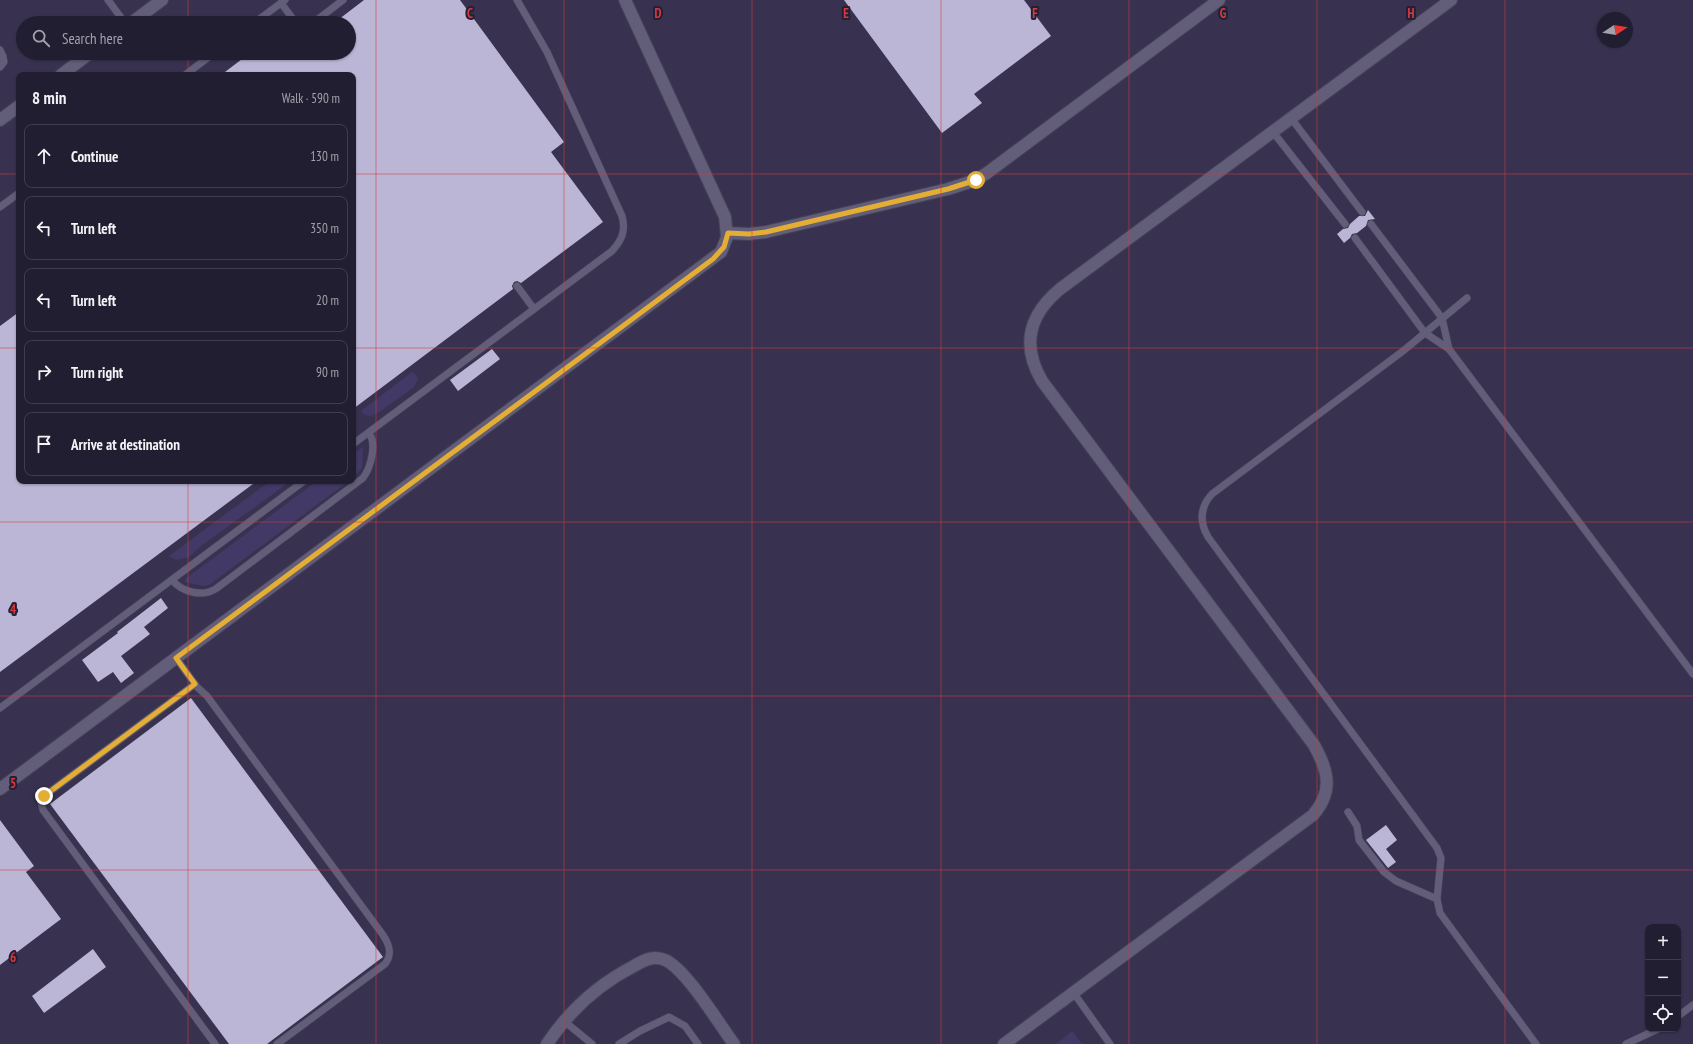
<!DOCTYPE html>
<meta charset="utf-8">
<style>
:root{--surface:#221e31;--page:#2a2739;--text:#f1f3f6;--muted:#a2a2ab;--line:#3f3c4d}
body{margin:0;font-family:"PT Sans Narrow",sans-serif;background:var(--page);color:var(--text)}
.controls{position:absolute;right:12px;bottom:12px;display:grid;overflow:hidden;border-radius:8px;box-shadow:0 1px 3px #0004}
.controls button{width:36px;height:36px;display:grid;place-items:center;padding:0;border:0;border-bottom:1px solid var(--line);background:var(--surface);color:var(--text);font:20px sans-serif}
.compass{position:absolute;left:1597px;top:12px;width:36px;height:36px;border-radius:50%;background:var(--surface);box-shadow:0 1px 3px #0004;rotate:78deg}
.stop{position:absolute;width:12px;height:12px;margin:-9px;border:3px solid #e4ae35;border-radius:50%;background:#fff}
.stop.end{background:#e4ae35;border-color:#fff;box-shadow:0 1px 4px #0008}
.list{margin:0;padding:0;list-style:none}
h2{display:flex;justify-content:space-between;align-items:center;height:52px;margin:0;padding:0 16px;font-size:17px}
h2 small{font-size:13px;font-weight:400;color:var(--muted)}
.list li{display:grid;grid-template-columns:26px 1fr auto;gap:12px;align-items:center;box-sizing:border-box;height:64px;margin:0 8px 8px;padding:0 8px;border:1px solid var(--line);border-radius:8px}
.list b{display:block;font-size:15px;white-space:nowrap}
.list em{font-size:13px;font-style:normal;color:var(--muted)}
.icon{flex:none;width:22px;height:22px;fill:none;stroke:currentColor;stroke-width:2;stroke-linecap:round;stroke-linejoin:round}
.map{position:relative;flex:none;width:1693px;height:1044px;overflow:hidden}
.search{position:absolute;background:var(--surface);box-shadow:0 1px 3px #0004;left:16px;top:16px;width:340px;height:44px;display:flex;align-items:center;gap:10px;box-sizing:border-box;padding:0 14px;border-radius:22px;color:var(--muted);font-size:15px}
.panel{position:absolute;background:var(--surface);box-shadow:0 1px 3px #0004;left:16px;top:72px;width:340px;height:412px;border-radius:8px}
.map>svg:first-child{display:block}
.built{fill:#383250;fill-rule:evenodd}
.green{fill:#433966}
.building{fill:#bbb6d5}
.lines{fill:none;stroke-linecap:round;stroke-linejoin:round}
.service-casing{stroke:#474257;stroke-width:8}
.minor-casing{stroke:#474257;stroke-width:14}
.service{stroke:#625d78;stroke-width:7}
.minor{stroke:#625d78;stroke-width:12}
.route{stroke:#e4ae35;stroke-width:5}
.grid{fill:none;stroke:#d73a3c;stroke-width:1;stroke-opacity:0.55}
.grid-label{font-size:13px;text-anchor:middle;font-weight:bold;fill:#d73a3c;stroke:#241f36;stroke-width:4;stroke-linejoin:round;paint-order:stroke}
</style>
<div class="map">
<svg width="1693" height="1044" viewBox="0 0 1693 1044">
<rect width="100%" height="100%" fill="#2d2841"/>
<!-- built -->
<path class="built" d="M0,0H1693V1044H0ZM1603,18H1627V42H1603ZM23,23H349V53H23ZM19,75H353V481H19ZM1648,927H1678V1029H1648Z"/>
<!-- green -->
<g class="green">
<polygon points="412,372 416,375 418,379 414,387 378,413 371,416 365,415 361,411"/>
<polygon points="363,447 362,468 353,478 353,454"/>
<polygon points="270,481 291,481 201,546 189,557 176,560 169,556"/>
<polygon points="317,481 349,481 209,585 203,586 185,582 185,579"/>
<polygon points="1072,1031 1082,1044 1056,1044"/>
</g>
<!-- building -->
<g class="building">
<polygon points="364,0 460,0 564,142 551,152 603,222 521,283 517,281 514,282 512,286 513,289 353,409 353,75 221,75 250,53 282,53 287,59 294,53 349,53 349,23 334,23"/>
<polygon points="844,0 1024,0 1051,36 974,94 982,103 942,133"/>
<polygon points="1368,210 1375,219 1368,220 1366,226 1357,233 1352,234 1350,238 1344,243 1337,234 1343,229 1348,228 1350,224 1359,216 1365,216"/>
<polygon points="19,312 19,481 257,481 0,672 0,326"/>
<polygon points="492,349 500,359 458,391 450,380"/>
<polygon points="161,598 168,608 144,627 150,634 121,656 134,673 121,683 113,672 98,682 82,660 118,633 117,632"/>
<polygon points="191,698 383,957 267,1044 229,1044 50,804"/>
<polygon points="0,820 34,866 26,872 61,919 0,965"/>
<polygon points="1386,825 1397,840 1386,849 1396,862 1388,868 1366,840"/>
<polygon points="93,949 106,967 44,1013 32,996"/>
</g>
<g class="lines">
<!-- service casing -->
<g class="service-casing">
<g id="service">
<polyline points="108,0 125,23"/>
<polyline points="281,3 296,23"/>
<polyline points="254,23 285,0"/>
<polyline points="313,23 343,0"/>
<polyline points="0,50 3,56 4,62 0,67"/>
<polyline points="185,75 214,53"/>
<polyline points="1291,118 1362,212"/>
<polyline points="1273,132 1345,224"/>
<polyline points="0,207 19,193"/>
<polyline points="1371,224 1442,318 1449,349"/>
<polyline points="1355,238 1425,333 1449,349 1693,674"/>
<polyline points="517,286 534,309"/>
<path d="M1467,298L1403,351L1212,494C1200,507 1199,521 1208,537L1437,848L1441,858L1437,899L1440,913L1536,1044"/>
<path d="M353,444L612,251C622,240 626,231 622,216L547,52L517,0"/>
<path d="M172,580C182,592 203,598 217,588L363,478C371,467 377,444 369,433"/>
<path d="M176,658L197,687L207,696L383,935C389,944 393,954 385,964L277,1044"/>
<polyline points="195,684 44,796 41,802 43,810 215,1044"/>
<polyline points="0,708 304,481"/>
<polyline points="1348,812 1357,826 1359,840 1384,872 1396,881 1437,899"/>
<polyline points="1073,992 1110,1044"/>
<polyline points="1678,1016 1693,1005"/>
<polyline points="564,1021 592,1044"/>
<polyline points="619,1044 640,1031 669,1017 685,1026 698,1044"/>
<polyline points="1626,1044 1658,1029"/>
</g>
</g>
<!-- minor casing -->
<g class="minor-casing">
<g id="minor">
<polyline points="131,23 162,0"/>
<polyline points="61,75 90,53"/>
<polyline points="0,120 19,106"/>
<polyline points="728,233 749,234 766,232 948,189 976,180 987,173 1219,0"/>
<polyline points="0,789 721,252 727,237 725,217 625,0"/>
<path d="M547,1044C569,1011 599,984 634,966C644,960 654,955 665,960C686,969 719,1024 734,1044"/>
<path d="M1004,1044L1313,815C1334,791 1328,770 1314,745L1042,381C1021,345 1029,315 1060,289L1451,0"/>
</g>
</g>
<!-- service -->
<use href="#service" class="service"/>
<!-- minor -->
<use href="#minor" class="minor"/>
</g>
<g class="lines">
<!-- route -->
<polyline class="route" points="44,796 195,684 176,658 713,259 724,247 728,233 749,234 766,232 948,189 976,180"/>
</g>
<!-- grid -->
<path class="grid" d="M188,0V23M376,0V1044M564,0V1044M752,0V1044M941,0V1044M1129,0V1044M1317,0V1044M1505,0V1044M188,53V75M0,174H19M353,174H1693M0,348H19M353,348H1693M188,481V1044M0,522H1693M0,696H1693M0,870H1693"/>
<g class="grid-label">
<text x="470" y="18">C</text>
<text x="658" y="18">D</text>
<text x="846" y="18">E</text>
<text x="1035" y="18">F</text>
<text x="1223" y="18">G</text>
<text x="1411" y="18">H</text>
<text x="13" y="614">4</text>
<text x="13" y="788">5</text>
<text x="13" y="962">6</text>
</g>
</svg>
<div class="controls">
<button>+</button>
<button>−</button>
<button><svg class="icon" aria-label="locate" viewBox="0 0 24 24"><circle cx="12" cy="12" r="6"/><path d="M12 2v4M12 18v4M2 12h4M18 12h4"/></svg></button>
</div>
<svg class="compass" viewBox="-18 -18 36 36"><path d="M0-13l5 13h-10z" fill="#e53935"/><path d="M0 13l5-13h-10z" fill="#a2a2ab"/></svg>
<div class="stop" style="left:976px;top:180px"></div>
<div class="stop end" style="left:44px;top:796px"></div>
<div class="search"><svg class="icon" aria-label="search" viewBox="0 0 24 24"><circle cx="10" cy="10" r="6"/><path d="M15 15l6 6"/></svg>Search here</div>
<section class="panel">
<h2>8 min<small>Walk · 590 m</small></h2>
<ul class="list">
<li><svg class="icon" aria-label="ahead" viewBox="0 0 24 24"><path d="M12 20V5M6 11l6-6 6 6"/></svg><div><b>Continue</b></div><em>130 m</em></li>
<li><svg class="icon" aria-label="left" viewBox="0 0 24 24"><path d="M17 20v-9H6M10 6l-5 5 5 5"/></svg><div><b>Turn left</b></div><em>350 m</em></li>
<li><svg class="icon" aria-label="left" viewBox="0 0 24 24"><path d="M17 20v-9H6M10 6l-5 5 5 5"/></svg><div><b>Turn left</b></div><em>20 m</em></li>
<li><svg class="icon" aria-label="right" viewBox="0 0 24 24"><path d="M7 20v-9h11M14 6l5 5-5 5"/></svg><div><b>Turn right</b></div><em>90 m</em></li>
<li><svg class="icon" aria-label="arrive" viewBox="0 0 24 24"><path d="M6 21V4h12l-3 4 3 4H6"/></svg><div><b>Arrive at destination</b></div></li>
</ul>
</section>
</div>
